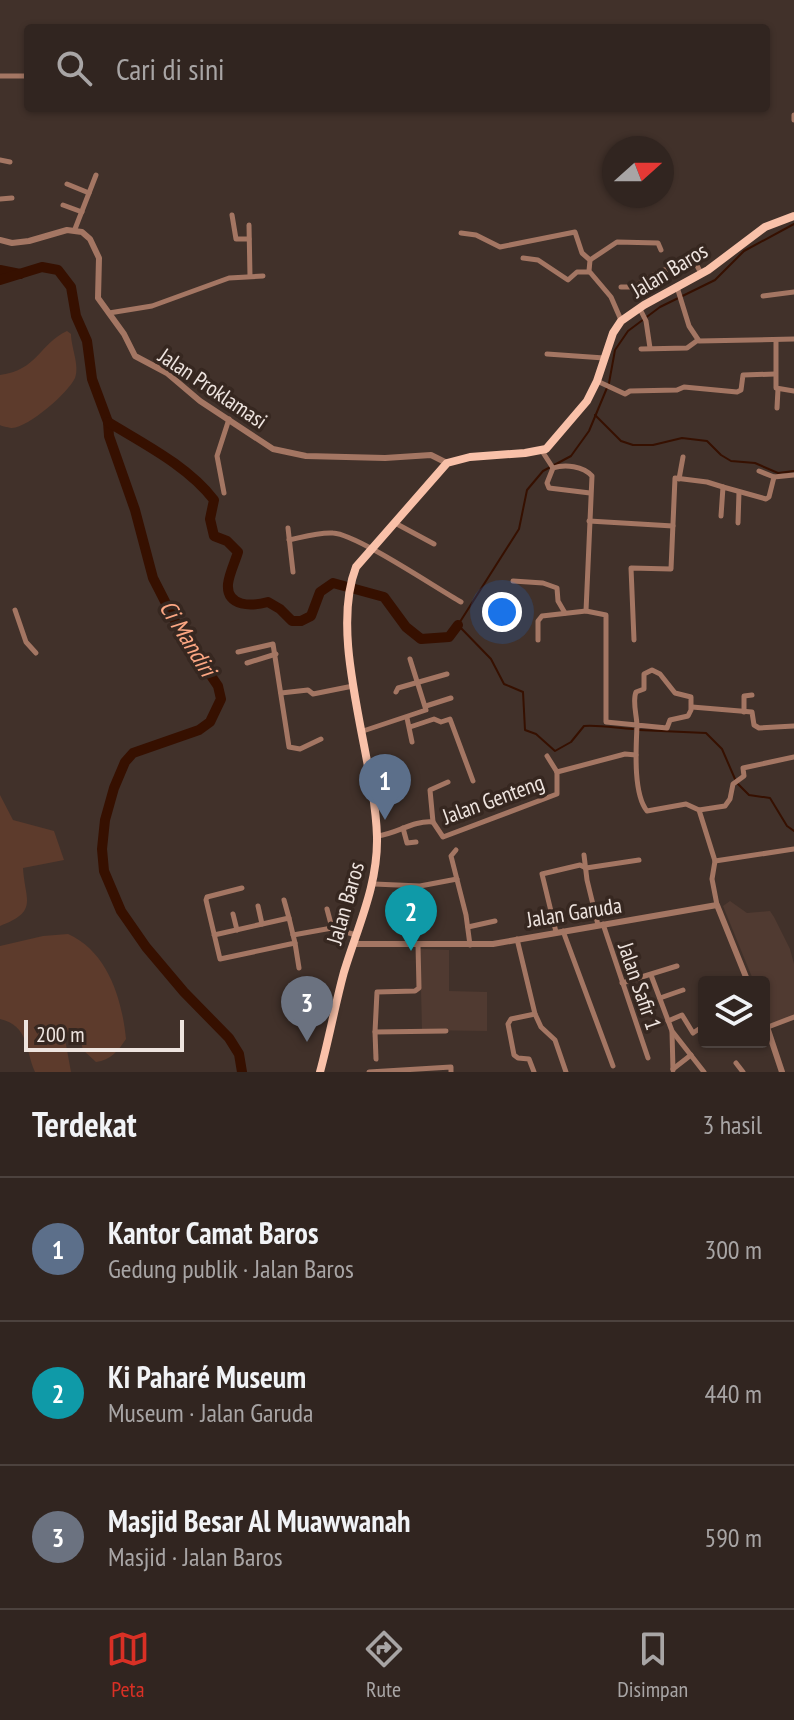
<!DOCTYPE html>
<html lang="id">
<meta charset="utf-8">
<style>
:root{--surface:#312520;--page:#3d312d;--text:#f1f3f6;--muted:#a8a5a5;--line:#4c423e;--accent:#d93025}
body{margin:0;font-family:"PT Sans Narrow",sans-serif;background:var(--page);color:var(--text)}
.controls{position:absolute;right:24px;bottom:24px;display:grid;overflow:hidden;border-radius:8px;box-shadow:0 2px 6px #0004}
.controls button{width:72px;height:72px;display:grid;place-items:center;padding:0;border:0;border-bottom:2px solid var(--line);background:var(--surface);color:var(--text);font:40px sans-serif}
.compass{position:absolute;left:602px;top:136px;width:72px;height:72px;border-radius:50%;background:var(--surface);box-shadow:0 2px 6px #0004;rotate:69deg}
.scale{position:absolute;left:24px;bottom:20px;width:160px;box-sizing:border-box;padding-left:8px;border:4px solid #eee4df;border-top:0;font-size:22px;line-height:28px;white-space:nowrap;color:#eee4df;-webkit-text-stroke:6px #362720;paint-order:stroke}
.you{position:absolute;left:502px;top:612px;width:28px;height:28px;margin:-20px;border:6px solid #fff;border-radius:50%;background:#1a73e8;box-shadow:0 0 0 12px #1a73e833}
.badge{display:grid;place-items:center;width:52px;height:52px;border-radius:50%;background:var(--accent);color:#fff;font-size:26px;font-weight:700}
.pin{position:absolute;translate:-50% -66px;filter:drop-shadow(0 2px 4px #0008)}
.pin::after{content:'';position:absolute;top:42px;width:28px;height:24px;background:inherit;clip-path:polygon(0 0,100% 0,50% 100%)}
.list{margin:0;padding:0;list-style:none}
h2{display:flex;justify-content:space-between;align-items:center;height:104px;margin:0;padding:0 32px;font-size:34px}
h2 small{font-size:26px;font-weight:400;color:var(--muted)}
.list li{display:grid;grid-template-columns:52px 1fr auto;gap:24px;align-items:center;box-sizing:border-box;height:144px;padding:0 32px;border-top:2px solid var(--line)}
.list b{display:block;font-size:30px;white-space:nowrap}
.list p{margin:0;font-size:26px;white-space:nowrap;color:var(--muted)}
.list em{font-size:26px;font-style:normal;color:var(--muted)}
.icon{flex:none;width:44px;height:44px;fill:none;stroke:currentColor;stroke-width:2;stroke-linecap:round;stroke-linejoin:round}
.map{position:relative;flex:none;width:794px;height:1072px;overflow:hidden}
.search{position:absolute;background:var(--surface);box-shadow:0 2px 6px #0004;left:24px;right:24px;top:24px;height:88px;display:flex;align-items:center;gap:20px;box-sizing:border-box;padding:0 28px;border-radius:8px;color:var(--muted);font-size:30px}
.sheet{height:536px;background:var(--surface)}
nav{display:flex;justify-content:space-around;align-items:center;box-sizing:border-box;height:112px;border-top:2px solid var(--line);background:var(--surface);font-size:22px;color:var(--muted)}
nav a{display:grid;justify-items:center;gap:4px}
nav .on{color:var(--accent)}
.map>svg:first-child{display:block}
.built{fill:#503a31}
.green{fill:#5d3b2c}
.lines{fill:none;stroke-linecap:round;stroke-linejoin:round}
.stream{stroke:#361000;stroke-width:2}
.river{stroke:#361000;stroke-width:10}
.minor{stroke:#a47663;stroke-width:5}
.tertiary{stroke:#a47663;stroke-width:6}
.primary{stroke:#f9c1a9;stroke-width:8}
.labels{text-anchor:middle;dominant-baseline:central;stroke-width:7;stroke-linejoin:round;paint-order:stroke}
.street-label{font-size:22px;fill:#eee4df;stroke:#362720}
.water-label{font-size:24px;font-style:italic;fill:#fda783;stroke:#362720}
</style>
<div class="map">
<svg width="794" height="1072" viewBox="0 0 794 1072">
<rect width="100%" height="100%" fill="#41312a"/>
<!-- built -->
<g class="built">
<polygon points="730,901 747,913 770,911 774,917 790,949 794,964 794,1015 771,1024 764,1006 764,982 754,982 723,906"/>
<polygon points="420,949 449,950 449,991 487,992 487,1031 422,1030"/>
</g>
<!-- green -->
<g class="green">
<path d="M67,331L71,334C71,347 80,366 75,378C68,393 29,427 12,428C11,428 1,426 0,425V375C38,370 39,344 67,331Z"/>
<path d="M0,795L13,820L54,831L64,860L23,868C25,901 39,911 0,926Z"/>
<path d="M68,934C108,952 122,999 126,1039C118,1051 111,1060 96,1062L83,1050L78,1030H69L65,1039L71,1072H35C25,1049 29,1026 0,1019V946L43,936Z"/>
</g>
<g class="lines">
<!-- stream -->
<g class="stream">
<polyline points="595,415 621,441 633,445 653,445 682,438 707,441 721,455 731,461 755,463 778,473 794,471"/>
<path d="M633,729C616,728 601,725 584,726L571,742L555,751L536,734L525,730L523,692L504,684L491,659L458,625L519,529L527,490L543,471L571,456L589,431L609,383L615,350L628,331L660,307L715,280L744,251L794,224"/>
<polyline points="639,730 706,733 722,749 735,779"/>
<polyline points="738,784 749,795 770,798 787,826 794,831"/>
</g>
<!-- river -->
<g class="river">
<polyline points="0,270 20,274"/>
<polyline points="0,280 42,267 58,270 71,287 76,316 87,341 92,379 108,422 109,436 135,510 153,578 178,627 218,686 221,699 210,722 199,730 133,753 125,762 114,788 105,820 102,849 104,871 121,911 146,947 184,992 229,1038 239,1054 242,1072"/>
<path d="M108,422C144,444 188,466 214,500L210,519L214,536L227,541L238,552C235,562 229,574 228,584C226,608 253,606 268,602L280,609L292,621H301L311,616L320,592L333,583L384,597L406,627L421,639L449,637L458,625"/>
</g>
<!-- minor -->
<g class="minor">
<polyline points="0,76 28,76"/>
<polyline points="794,115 794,120"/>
<polyline points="0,160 10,162"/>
<polyline points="67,184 89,193"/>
<polyline points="0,199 12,198"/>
<polyline points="63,205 82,212"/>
<polyline points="232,215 236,239 249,239"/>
<polyline points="249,225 250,276"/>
<polyline points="75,229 96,175"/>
<polyline points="461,233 476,235 500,247 575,232 582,253 590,260 589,271 611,297 621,320"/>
<polyline points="523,258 538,260 568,280 577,272 589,272"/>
<polyline points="590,260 617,242 658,243 661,250"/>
<polyline points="621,287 633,287 661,271 695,262 701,273"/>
<polyline points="677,287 689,326 699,341 794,339"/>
<polyline points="763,296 794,292"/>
<polyline points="640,309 646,321 650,348"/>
<polyline points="109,313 152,306 229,278 263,276"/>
<polyline points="776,340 776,388 794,391"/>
<polyline points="641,349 687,348 698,340"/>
<polyline points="547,354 604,358"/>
<polyline points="597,381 625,394 630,391 677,390 684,387 737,392 741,390 743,375 775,374"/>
<polyline points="777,408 778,389"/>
<polyline points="553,468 547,483 549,488 590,493"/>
<polyline points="759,471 774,477 794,475"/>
<polyline points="679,479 683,457"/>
<polyline points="224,493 217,456 229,419"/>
<polyline points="721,516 723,487 766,499 769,497 774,477"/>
<polyline points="589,521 673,526"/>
<polyline points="395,523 434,544"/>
<polyline points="738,523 739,492"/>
<polyline points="288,528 293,572"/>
<path d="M289,540C303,537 319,532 333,533C356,534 436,588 461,602"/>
<polyline points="513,581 543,583 557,588 558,601 565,613"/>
<polyline points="15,610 26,642 36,653"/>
<path d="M586,611L606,615V722L667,728L670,720L688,716L691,710V697L675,693L660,674L652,670L644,674V689L636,692C632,701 637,716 637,726C636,748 633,794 647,811L686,804L699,810L715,861L712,879L717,905"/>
<path d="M538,640V621L542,616L586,611L592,476C583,466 565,464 553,468L542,451"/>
<polyline points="634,640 631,568 671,569 675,478 707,482 723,487"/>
<polyline points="238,652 273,644 289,747 300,749 321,739"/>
<polyline points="247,663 276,654"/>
<polyline points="396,692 398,688 447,674"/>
<polyline points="281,693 308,690 313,694 353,686"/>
<polyline points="426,706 451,698"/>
<polyline points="692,707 752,712 754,725 759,728 794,726"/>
<polyline points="744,712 744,696 752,695"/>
<polyline points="407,718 412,742"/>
<polyline points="410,727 434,719 441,722 450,719 473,781"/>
<polyline points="363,731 426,710 410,659"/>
<polyline points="547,756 557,772"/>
<polyline points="557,772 625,754 636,755"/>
<polyline points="448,782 430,790 433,822 443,837 557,794 557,772"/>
<polyline points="699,810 725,806 730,799 733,784 744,776 743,768 794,757"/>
<polyline points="403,828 407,843 416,842"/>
<path d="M377,836C397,834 413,820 433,822"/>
<polyline points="456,850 451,856 466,915 470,945"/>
<polyline points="584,855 587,880 598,925"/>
<polyline points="715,861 794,849"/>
<polyline points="374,884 420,886 457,879"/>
<polyline points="284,900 289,918"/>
<polyline points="258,906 262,924"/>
<polyline points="327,909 332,928"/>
<polyline points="233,914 237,930"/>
<polyline points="603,924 648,1058"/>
<polyline points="468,927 495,921"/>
<polyline points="563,931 613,1066"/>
<polyline points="556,932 542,874 580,865 586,868 639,860"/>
<polyline points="214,935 289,918 295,943 220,959 206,900 207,897 242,888"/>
<polyline points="293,935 332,928 356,935"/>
<polyline points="517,939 535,1014 541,1027 555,1040 566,1072"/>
<polyline points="295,943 299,968"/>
<polyline points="418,945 419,988 415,991 377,992 375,1032 446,1031"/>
<polyline points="651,975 672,1031 704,1072"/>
<polyline points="622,983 677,966"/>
<polyline points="660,998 683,990"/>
<polyline points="668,1021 682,1015 693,1033 702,1027"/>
<polyline points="768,1027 794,1017"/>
<polyline points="375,1032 376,1059"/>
<polyline points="672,1032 673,1070"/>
<polyline points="736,1063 743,1072"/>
<polyline points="673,1069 691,1055"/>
<polyline points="369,1072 451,1067 451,1072"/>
<polyline points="534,1072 529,1059 518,1058 514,1055 508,1024 511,1019 535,1014"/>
</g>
<!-- tertiary -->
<g class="tertiary">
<polyline points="0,240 12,243 29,241 67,230 82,232 90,239 99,258 98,298 124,334 135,356 167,373 200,401 273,449 306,456 385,458 431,455 447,463"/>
<polyline points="353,944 493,944 717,905 748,982"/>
<polyline points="764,1018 782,1072"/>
</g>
<!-- primary -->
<path class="primary" d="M320,1072C329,1039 335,1005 344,972C358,926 378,885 377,837C375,757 328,639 356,567L447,463L470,457L525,453L546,449L587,401L597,381L613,333L621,321L644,305L708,270L765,227L794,216"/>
</g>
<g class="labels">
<!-- street labels -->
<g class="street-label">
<text transform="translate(669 270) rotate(-31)">Jalan Baros</text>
<text transform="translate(213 388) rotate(34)">Jalan Proklamasi</text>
<text transform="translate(493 799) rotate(-20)">Jalan Genteng</text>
<text transform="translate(345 903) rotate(-74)">Jalan Baros</text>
<text transform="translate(574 912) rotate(-9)">Jalan Garuda</text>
<text transform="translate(640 986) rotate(71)">Jalan Safir 1</text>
</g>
<!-- water labels -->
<g class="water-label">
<text transform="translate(188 638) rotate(58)">Ci Mandiri</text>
</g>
</g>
</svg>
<div class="controls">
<button><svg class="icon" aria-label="layers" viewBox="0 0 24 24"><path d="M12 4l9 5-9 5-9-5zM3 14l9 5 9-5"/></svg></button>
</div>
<svg class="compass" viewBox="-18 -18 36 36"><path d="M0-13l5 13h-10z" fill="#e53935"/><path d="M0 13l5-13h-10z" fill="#a8a5a5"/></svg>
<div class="scale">200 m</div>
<div class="you"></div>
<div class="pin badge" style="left:385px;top:820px;background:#5c6f8a">1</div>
<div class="pin badge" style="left:411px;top:951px;background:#0f9aa8">2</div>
<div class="pin badge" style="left:307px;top:1042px;background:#6b7280">3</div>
<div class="search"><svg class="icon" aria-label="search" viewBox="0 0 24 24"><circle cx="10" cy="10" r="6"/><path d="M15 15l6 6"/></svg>Cari di sini</div>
</div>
<section class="sheet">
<h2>Terdekat<small>3 hasil</small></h2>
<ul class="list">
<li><span class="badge" style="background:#5c6f8a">1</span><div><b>Kantor Camat Baros</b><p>Gedung publik · Jalan Baros</p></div><em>300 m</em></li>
<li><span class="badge" style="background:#0f9aa8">2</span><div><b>Ki Paharé Museum</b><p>Museum · Jalan Garuda</p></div><em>440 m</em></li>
<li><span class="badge" style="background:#6b7280">3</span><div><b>Masjid Besar Al Muawwanah</b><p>Masjid · Jalan Baros</p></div><em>590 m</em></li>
</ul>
</section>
<nav>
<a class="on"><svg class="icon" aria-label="map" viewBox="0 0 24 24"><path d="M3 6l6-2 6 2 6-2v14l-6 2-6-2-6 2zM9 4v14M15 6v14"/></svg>Peta</a>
<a><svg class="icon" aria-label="directions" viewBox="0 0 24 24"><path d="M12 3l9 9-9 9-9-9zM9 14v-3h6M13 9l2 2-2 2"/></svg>Rute</a>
<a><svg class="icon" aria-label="saved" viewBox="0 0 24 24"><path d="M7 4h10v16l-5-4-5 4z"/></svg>Disimpan</a>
</nav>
